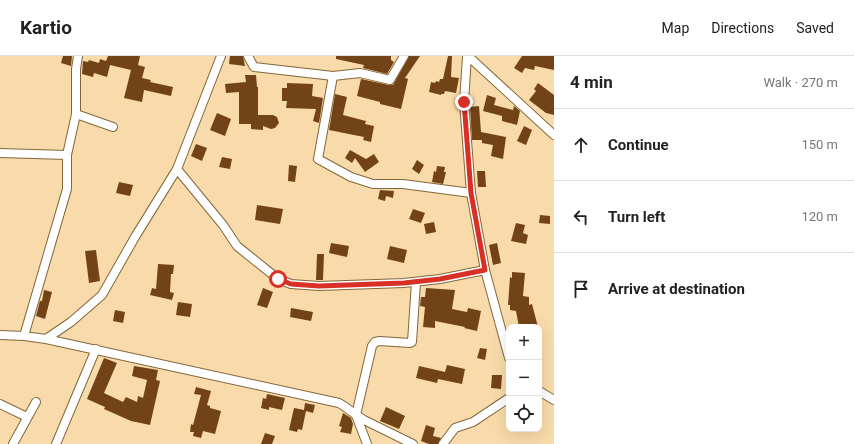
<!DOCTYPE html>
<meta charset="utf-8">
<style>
:root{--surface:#fff;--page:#f2f2f2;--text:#222;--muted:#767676;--line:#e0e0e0}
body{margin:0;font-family:Roboto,sans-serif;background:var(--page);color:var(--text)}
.controls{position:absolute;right:12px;bottom:12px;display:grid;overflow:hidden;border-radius:8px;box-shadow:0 4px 16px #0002}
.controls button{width:36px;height:36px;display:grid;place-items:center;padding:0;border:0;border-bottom:1px solid var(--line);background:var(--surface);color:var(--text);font:20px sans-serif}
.stop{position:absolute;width:12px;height:12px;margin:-9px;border:3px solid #d93025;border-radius:50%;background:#fff}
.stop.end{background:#d93025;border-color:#fff;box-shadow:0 1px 4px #0008}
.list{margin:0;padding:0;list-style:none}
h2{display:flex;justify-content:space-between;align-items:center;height:52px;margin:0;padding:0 16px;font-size:17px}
h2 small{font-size:13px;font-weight:400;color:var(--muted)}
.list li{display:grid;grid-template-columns:26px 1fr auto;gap:12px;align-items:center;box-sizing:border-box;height:72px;padding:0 16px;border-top:1px solid var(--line)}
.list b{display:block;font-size:15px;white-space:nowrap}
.list em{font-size:13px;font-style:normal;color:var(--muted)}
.icon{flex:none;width:22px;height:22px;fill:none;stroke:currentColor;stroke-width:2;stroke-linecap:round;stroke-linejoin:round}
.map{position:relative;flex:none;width:554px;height:388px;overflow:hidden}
header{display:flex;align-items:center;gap:24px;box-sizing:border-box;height:56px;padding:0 20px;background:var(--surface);border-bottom:1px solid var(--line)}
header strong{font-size:19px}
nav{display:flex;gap:22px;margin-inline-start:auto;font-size:14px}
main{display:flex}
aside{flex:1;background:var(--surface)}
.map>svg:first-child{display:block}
.building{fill:#734318}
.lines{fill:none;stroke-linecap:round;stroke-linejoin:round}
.minor-casing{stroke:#82673a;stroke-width:10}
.minor{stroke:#fff;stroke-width:8}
.route{stroke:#d93025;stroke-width:5}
</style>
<header>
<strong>Kartio</strong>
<nav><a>Map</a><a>Directions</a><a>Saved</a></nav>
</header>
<main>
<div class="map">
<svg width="554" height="388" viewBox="0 0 554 388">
<rect width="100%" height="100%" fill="#f9daaa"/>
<!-- building -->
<g class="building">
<polygon points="63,0 72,0 71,10 61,7"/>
<polygon points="108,0 140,0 138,9 145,11 142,22 151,24 150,26 173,31 171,40 144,34 142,46 124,42 131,14 110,9 107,21 94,17 93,21 82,18 83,5 88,6 89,4 99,7 100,3 106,5"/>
<polygon points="230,0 243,0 245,10 229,8"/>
<polygon points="336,0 391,0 391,4 394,6 387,18 363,12 364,9 336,3"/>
<polygon points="409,0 420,0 405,22 408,23 401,53 380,48 380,46 357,40 361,23 389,29 393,29"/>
<polygon points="448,0 452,0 451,21 459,22 456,37 445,35 444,38 441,38 441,39 429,36 431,26 435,27 436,25 439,26 440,23 443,23"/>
<polygon points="522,0 554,0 554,14 535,10 534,14 525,12 522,17 514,12"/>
<polygon points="245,19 256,19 257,31 258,31 258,59 273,59 277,61 279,67 275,72 271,73 263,70 263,74 251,73 251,68 239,68 239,36 226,37 225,28 246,26"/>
<polygon points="287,27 313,28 312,40 323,42 319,67 313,65 316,53 286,52 287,45 282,45 282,32 287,32"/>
<polygon points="538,27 554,39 554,59 546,57 529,44 536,35 534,33"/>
<polygon points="335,38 347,41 343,59 366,65 365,68 374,70 371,86 363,84 364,81 329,74"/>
<polygon points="487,39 496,42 494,49 513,54 514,50 520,55 517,69 502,65 502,60 483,55"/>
<polygon points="479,50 481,76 506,81 503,103 491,100 493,89 482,87 482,84 472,84 470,51"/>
<polygon points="217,57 231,63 225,80 210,74"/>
<polygon points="524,70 532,74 526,89 517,85"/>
<polygon points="196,88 207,92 202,105 191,100"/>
<polygon points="350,94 366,103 374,98 379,106 365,116 355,102 352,107 345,102"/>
<polygon points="222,101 232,103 230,113 219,111"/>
<polygon points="417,104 424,109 419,118 412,113"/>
<polygon points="289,109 297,110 295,126 288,125"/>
<polygon points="437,110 445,111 444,116 446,116 443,128 432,126 434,115 436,116"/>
<polygon points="477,115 485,115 486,131 478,131"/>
<polygon points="119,126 133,129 130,140 116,137"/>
<polygon points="380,134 394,135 393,142 386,140 385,145 378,143"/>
<polygon points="257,149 283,153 280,168 255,164"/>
<polygon points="413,153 425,157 421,167 409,163"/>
<polygon points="540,159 550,160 550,168 539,167"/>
<polygon points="434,166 436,176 426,178 424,168"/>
<polygon points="516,167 525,169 523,177 528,179 526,188 511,185"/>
<polygon points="331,187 349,190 347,201 329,197"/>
<polygon points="497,187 501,207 493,209 489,189"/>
<polygon points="390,190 407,194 404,207 387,203"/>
<polygon points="96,194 100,225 89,227 85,195"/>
<polygon points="317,198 324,198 323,224 316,224"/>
<polygon points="158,208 174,209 173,218 171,218 170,236 174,237 172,244 150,239 152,232 156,233"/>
<polygon points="512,216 525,217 523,240 529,241 529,249 532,248 538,271 519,271 516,255 510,254 510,249 508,249 510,221 512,222"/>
<polygon points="263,232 273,236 267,252 257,249"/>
<polygon points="426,232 455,234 452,253 467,256 468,252 481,255 477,275 464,272 465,271 435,265 435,272 423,271 425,251 420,250 421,241 425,241"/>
<polygon points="44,234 52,236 45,263 36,260 40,245 42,245"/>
<polygon points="178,246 192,248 190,261 176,259"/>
<polygon points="291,252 313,256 311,265 290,261"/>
<polygon points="115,254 125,256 123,267 113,265"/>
<polygon points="480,292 487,293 485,304 477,302"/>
<polygon points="104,302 117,307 104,337 123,346 126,341 137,346 138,340 143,342 147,324 132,320 134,310 158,314 156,324 160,325 150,369 131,365 104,353 105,351 87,343"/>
<polygon points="447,309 465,313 462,328 438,323 437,327 416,322 419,310 445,316"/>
<polygon points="492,319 502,319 501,333 491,332"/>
<polygon points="196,331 211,335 207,349 210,350 210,352 221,355 215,378 203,375 201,382 193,380 194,376 190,376 191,368 193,369 201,339 194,338"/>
<polygon points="267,338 285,342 282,354 269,351 269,354 261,352 263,342 266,343"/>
<polygon points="305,347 315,349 313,357 306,355 302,374 298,373 297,376 289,374 294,352 304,354"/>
<polygon points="386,351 405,360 399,373 380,365"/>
<polygon points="343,357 351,362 353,368 351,378 340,376 342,371 339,370"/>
<polygon points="426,369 435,372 433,380 441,382 438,388 429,388 421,385"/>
<polygon points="265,377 275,380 272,388 261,388"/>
</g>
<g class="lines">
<!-- minor casing -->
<g class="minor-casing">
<g id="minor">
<polyline points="248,0 254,11 333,20 360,17 390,24 404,0"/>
<polyline points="467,0 464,46 471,137 485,214 509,302"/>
<polyline points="468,0 554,79"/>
<polyline points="333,20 318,103 351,121 373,128 403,128 471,137"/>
<polyline points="76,58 113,71"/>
<polyline points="0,97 67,99"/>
<polyline points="177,113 223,169 237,190 278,223 291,228 319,230 404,227 440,223 485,214"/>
<polyline points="0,279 24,280 46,283 71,266 102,239 135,181 177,113 221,0"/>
<polyline points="24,280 67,133 67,99 76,58 76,13 78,0"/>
<path d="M46,283L339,347C348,352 355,359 364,364L413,388"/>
<polyline points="539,335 554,344"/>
<polyline points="0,348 27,361"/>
<polyline points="13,388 36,346"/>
<polyline points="56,388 96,293"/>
<polyline points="367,388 356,359 372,290 375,286 380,285 410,287 412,286 416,226"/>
<polyline points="443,388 455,372 473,366 509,342"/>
</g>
</g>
<!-- minor -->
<use href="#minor" class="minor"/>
</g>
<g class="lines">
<!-- route -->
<polyline class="route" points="278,223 291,228 319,230 404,227 440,223 485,214 471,137 464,46"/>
</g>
</svg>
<div class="controls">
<button>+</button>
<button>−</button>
<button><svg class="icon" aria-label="locate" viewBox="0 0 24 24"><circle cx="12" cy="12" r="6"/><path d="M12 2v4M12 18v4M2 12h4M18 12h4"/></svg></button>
</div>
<div class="stop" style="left:278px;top:223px"></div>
<div class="stop end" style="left:464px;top:46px"></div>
</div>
<aside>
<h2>4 min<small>Walk · 270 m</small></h2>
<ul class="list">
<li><svg class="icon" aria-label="ahead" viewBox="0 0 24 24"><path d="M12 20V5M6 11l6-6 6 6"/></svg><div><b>Continue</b></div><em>150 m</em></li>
<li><svg class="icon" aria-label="left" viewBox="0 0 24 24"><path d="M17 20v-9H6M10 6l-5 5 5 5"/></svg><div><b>Turn left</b></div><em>120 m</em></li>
<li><svg class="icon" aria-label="arrive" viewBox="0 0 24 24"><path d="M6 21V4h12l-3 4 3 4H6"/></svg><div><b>Arrive at destination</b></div></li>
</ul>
</aside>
</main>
